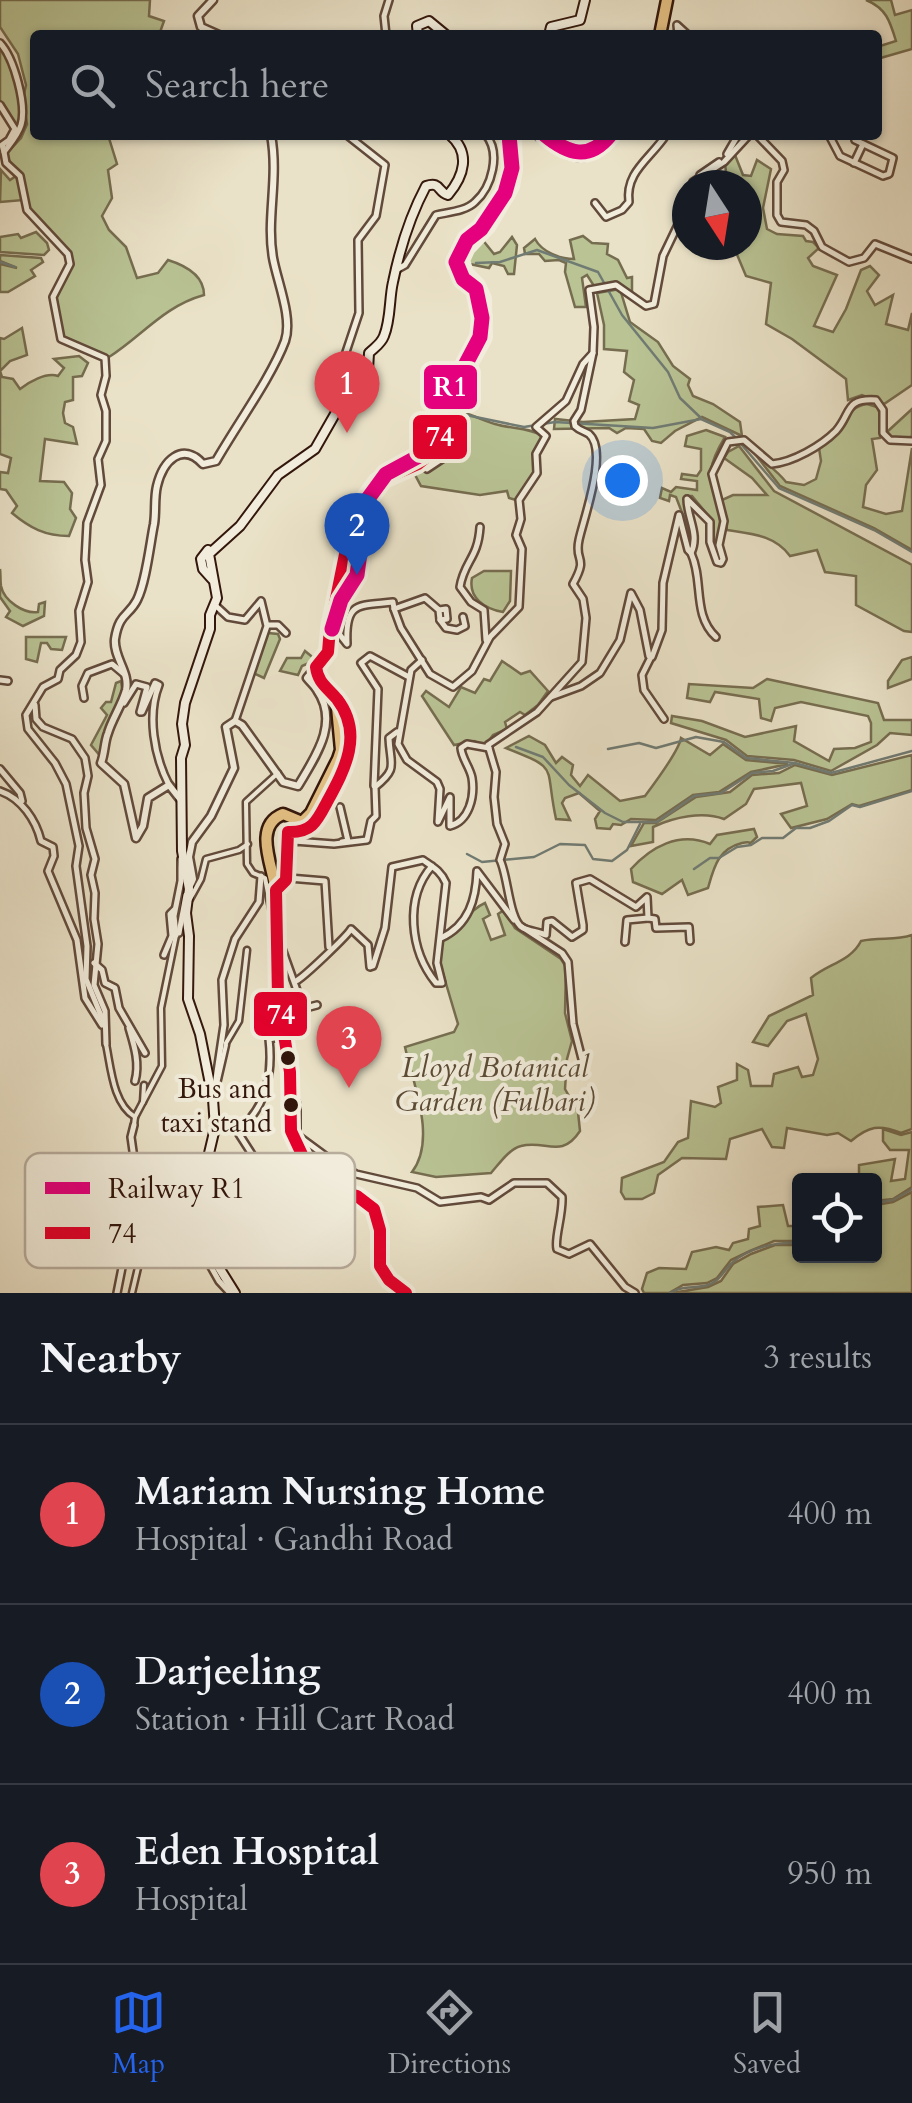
<!DOCTYPE html>
<meta charset="utf-8">
<style>
:root{--surface:#171b24;--page:#20242c;--text:#f1f3f6;--muted:#9ea1a6;--line:#363941;--accent:#2563eb}
body{margin:0;font-family:Cardo,serif;background:var(--page);color:var(--text)}
.controls{position:absolute;right:30px;bottom:30px;display:grid;overflow:hidden;border-radius:10px;box-shadow:0 2px 8px #0004}
.controls button{width:90px;height:90px;display:grid;place-items:center;padding:0;border:0;border-bottom:2px solid var(--line);background:var(--surface);color:var(--text);font:50px sans-serif}
.compass{position:absolute;left:672px;top:170px;width:90px;height:90px;border-radius:50%;background:var(--surface);box-shadow:0 2px 8px #0004;rotate:168deg}
.you{position:absolute;left:622px;top:480px;width:35px;height:35px;margin:-25px;border:8px solid #fff;border-radius:50%;background:#1a73e8;box-shadow:0 0 0 15px #1a73e833}
.badge{display:grid;place-items:center;width:65px;height:65px;border-radius:50%;background:var(--accent);color:#fff;font-size:32px;font-weight:700}
.pin{position:absolute;translate:-50% -82px;filter:drop-shadow(0 2px 5px #0008)}
.pin::after{content:'';position:absolute;top:52px;width:35px;height:30px;background:inherit;clip-path:polygon(0 0,100% 0,50% 100%)}
.list{margin:0;padding:0;list-style:none}
h2{display:flex;justify-content:space-between;align-items:center;height:130px;margin:0;padding:0 40px;font-size:42px}
h2 small{font-size:32px;font-weight:400;color:var(--muted)}
.list li{display:grid;grid-template-columns:65px 1fr auto;gap:30px;align-items:center;box-sizing:border-box;height:180px;padding:0 40px;border-top:2px solid var(--line)}
.list b{display:block;font-size:38px;white-space:nowrap}
.list p{margin:0;font-size:32px;white-space:nowrap;color:var(--muted)}
.list em{font-size:32px;font-style:normal;color:var(--muted)}
.icon{flex:none;width:55px;height:55px;fill:none;stroke:currentColor;stroke-width:2;stroke-linecap:round;stroke-linejoin:round}
.map{position:relative;flex:none;width:912px;height:1293px;overflow:hidden}
.search{position:absolute;background:var(--surface);box-shadow:0 2px 8px #0004;left:30px;right:30px;top:30px;height:110px;display:flex;align-items:center;gap:25px;box-sizing:border-box;padding:0 35px;border-radius:10px;color:var(--muted);font-size:38px}
.sheet{height:670px;background:var(--surface)}
nav{display:flex;justify-content:space-around;align-items:center;box-sizing:border-box;height:140px;border-top:2px solid var(--line);background:var(--surface);font-size:28px;color:var(--muted)}
nav a{display:grid;justify-items:center;gap:5px}
nav .on{color:var(--accent)}
.map>svg:first-child{display:block}
.green{fill:#b9c394;stroke:#766d50;stroke-width:2.5}
.lines{fill:none;stroke-linecap:round;stroke-linejoin:round}
.stream{stroke:#707b73;stroke-width:2.5}
.pedestrian-casing{stroke:#624a3b;stroke-width:9}
.minor-casing{stroke:#624a3b;stroke-width:10}
.tertiary-casing{stroke:#624a3b;stroke-width:11}
.secondary-casing{stroke:#34170c;stroke-width:12}
.trunk-casing{stroke:#34170c;stroke-width:15}
.pedestrian{stroke:#f1ecdb;stroke-width:4}
.minor{stroke:#f1ecdb;stroke-width:5}
.tertiary{stroke:#f1ecdb;stroke-width:6}
.secondary{stroke:#f1ecdb;stroke-width:8}
.trunk{stroke:#e5c184;stroke-width:10}
.rail-casing{stroke:#34170c;stroke-width:6}
.rail{stroke:#f1ecdb;stroke-width:2.5;stroke-dasharray:8;stroke-linecap:butt}
.bus-1-casing{stroke:#f1ecdb;stroke-width:20}
.bus-1{stroke:#e4002b;stroke-width:12}
.rail-1-casing{stroke:#f1ecdb;stroke-width:22}
.rail-1{stroke:#e5007d;stroke-width:15}
.bus-dot{fill:#34170c;stroke:#f1ecdb;stroke-width:4}
.labels{text-anchor:middle;dominant-baseline:central;stroke-width:8;stroke-linejoin:round;paint-order:stroke}
.bus-label{font-size:28px;fill:#34170c;stroke:#f1ecdb;text-anchor:end}
.park-label{font-size:30px;font-style:italic;fill:#5c4b35;stroke:#f1ecdb}
.key{fill:#f1ecdb;stroke:#b8ac9d;stroke-width:2.5}
.key-label{font-size:28px;fill:#34170c}
.line-badge{stroke:#f1ecdb;stroke-width:4}
.badge-label{font-size:28px;text-anchor:middle;font-weight:bold;fill:#fff}
</style>
<div class="map">
<svg width="912" height="1293" viewBox="0 0 912 1293">
<rect width="100%" height="100%" fill="#eae2c8"/>
<filter id="stains"><feTurbulence type="fractalNoise" baseFrequency=".002" numOctaves="4"/><feColorMatrix values="0 0 0 0 .2 0 0 0 0 .09 0 0 0 0 .02 0 0 0 .5 -.17"/></filter>
<radialGradient id="worn" r=".72"><stop offset=".6" stop-color="#630" stop-opacity="0"/><stop offset="1" stop-color="#630" stop-opacity=".3"/></radialGradient>
<!-- green -->
<g class="green">
<path d="M0,0H150L149,16L164,21L159,35H35V135H108L117,164L108,170L112,198L102,216L109,230L126,247L137,278L158,273L168,260C184,265 204,275 204,295C164,306 142,336 109,357L62,336L55,298L71,265L70,254L29,209L21,175L12,166L6,154L21,138L27,124L23,99L26,85L18,54L0,27Z"/>
<path d="M866,0H891L895,15L912,10V49L877,59V47L896,41C890,21 886,8 866,0Z"/>
<path d="M0,47C12,62 27,116 15,131L0,100Z"/>
<polygon points="735,155 743,175 751,176 757,160 771,169 763,208 767,229 777,234 803,236 806,241 813,242 819,248 808,258 813,266 837,275 814,326 833,332 846,309 861,270 870,266 879,275 867,291 875,305 893,295 886,324 908,330 912,313 912,385 884,404 862,395 848,400 846,379 792,339 766,324 771,283 746,276 733,245 747,245 747,185 709,185 726,172 725,164"/>
<polygon points="1,170 10,180 16,176 24,200 0,202"/>
<polygon points="36,232 47,243 49,250 44,255 0,252 0,237 18,234 21,238"/>
<path d="M583,236L592,243L608,244L607,254L618,260L627,278L632,277V293L614,283L594,286L587,275L582,278L586,307H575L565,272L566,263L559,260L545,261L539,254H525L524,248L535,239C542,252 560,259 574,259L570,240Z"/>
<polygon points="512,237 517,245 514,274 508,274 504,266 492,263 489,268 470,264 465,258 468,247 481,238 494,254 500,252"/>
<polygon points="0,255 41,258 43,262 31,270 35,276 8,292 0,292 0,264 17,268 0,261"/>
<polygon points="620,289 630,322 658,342 673,366 690,379 688,385 693,396 713,404 740,422 742,436 702,417 675,431 661,443 652,441 644,429 626,428 617,433 609,428 554,429 555,419 583,422 635,419 639,405 629,401 634,380 624,372 627,351 604,349 604,325 597,293"/>
<path d="M22,328L27,355L10,361L0,371L2,377L13,379L20,389C29,382 46,372 58,376L64,368L54,359L79,356L88,363L82,376L73,377V400L65,402L63,413L65,423L73,427L77,444L45,439L40,481L64,482L72,493L70,509L76,518L69,536C45,536 30,528 12,513L17,506L6,490L0,489V472L8,473L11,458L0,454V338L4,339Z"/>
<path d="M867,404L877,407L880,414V438L872,439L877,470L866,485L863,507L886,514L902,511L912,448V550L874,528L780,486L752,450C763,462 776,469 786,482L804,485L816,479L821,461L819,448C825,444 835,438 839,432C849,419 848,407 867,404Z"/>
<polygon points="912,409 912,436 905,440 891,437 887,432"/>
<path d="M448,411C467,411 478,419 495,424C511,429 528,427 543,436L534,454L535,473L516,500L509,498L507,491L480,495L421,486L413,471L437,453Z"/>
<path d="M706,430L725,437C699,480 716,481 720,521C722,535 717,546 720,560L713,545L712,520L692,496H686C683,512 693,528 694,544L676,497L670,495L669,501L660,498L662,488L671,492L676,487L697,490V481L681,479L682,474L697,476L701,470V449L685,446L687,436Z"/>
<path d="M739,446L774,491L912,565V632L904,631L856,605V576L825,572L817,550L790,556C775,535 752,534 727,530L722,500L733,495H767L752,478L724,458L728,452Z"/>
<path d="M0,569C1,575 0,580 1,586C4,601 24,614 38,612L39,604L45,602L44,616L23,626L6,617L10,611L0,597Z"/>
<path d="M484,571H511L510,601L503,612C485,609 468,598 472,578Z"/>
<polygon points="268,633 278,634 280,639 264,678 253,673"/>
<polygon points="26,637 66,637 62,650 51,649 47,643 41,643 37,662 26,659"/>
<polygon points="305,651 316,660 302,666 298,675 280,671 287,658 301,658"/>
<polygon points="912,657 912,679 888,688 888,681 902,660"/>
<polygon points="502,661 521,674 530,671 548,691 538,705 525,715 520,712 505,722 507,729 493,735 485,746 474,741 454,745 422,696 426,691 449,707 461,687 475,693 484,679 490,681"/>
<polygon points="767,679 878,703 884,720 912,720 912,735 890,733 877,745 831,771 794,760 747,756 726,740 671,723 672,716 702,721 745,737 796,726 794,741 829,761 834,749 855,748 871,742 871,723 868,716 801,702 775,708 771,721 761,718 759,699 715,692 710,702 687,698 689,684 753,688"/>
<polygon points="121,681 123,694 102,758 91,745 107,715 101,708 106,702 111,702 116,683"/>
<path d="M529,736L545,745L556,763L562,757L573,765L571,775L580,786L588,775L620,801L645,796C654,784 679,750 681,738L710,755L723,744L746,760L788,764L751,772L719,792L693,795L656,820L631,819L621,825L613,824L610,829L597,828L595,819L600,811L579,793L565,798L562,803L570,820L556,819C544,764 561,770 506,748Z"/>
<path d="M912,755V790L859,806L852,804L827,819L791,828L781,814L807,806L801,783L754,789L746,804L724,819C703,811 674,817 653,827V842L631,846L644,823H656L696,797L730,792L752,775L779,773L795,765L832,775Z"/>
<path d="M754,829L757,837C745,848 756,840 742,843C718,849 714,867 708,888L688,895L682,880L662,894L633,882L631,869C651,847 679,831 710,844L717,835Z"/>
<path d="M485,903L490,915L483,919L491,940L505,935L498,914L504,910L515,928L561,959L566,967L565,1013L572,1041L567,1059L565,1089L578,1112L580,1131C561,1160 545,1139 521,1146C509,1149 499,1164 491,1173L436,1177L412,1172C437,1139 413,1084 405,1047L454,1032L458,1024L439,960L442,941C459,931 468,910 485,903Z"/>
<path d="M912,935V1129L901,1133C879,1124 869,1126 851,1141L838,1133L827,1135L787,1128L784,1148L772,1147L762,1129L730,1139L726,1159L682,1158L658,1175L654,1193L642,1199H625L621,1192L622,1178L664,1162L678,1142L688,1138L691,1101L715,1107L721,1103L718,1087L737,1080V1064L748,1070L751,1086H772L774,1074L798,1067L802,1077L813,1075L818,1059L806,1014L787,1021L768,1046L753,1042L769,1016L813,995L811,978C828,964 851,961 861,941C880,937 896,941 912,935Z"/>
<polygon points="883,1129 901,1135 912,1132 912,1187 893,1199 875,1201 874,1180 859,1180 859,1165 895,1159 891,1181 905,1179 909,1150 890,1150 883,1141"/>
<polygon points="912,1192 912,1293 672,1293 708,1287 721,1281 733,1264 751,1254 775,1245 799,1245 800,1256 874,1256 875,1205 893,1202"/>
<polygon points="783,1205 788,1226 799,1226 799,1241 774,1241 750,1251 731,1260 717,1278 707,1283 683,1285 669,1293 644,1293 642,1289 647,1273 659,1268 686,1269 692,1252 716,1247 729,1250 733,1243 748,1239 749,1229 760,1226 758,1207"/>
</g>
<g class="lines">
<!-- stream -->
<g class="stream">
<polyline points="0,262 15,267"/>
<polyline points="476,263 500,262 537,250 598,272 622,315 668,372 680,398 701,418"/>
<polyline points="466,415 524,427 555,422 653,428 701,419 730,432 736,438"/>
<polyline points="741,444 779,488 874,530 912,552"/>
<polyline points="516,747 543,757 569,785 605,813 623,822 657,822 694,796 721,793 752,773 773,771 795,763"/>
<polyline points="608,749 639,743 656,748 696,737 724,742 746,758 795,763 831,773 912,751"/>
<polyline points="467,854 482,862 534,857 560,844 585,845 593,859 612,861 627,850 640,824"/>
<polyline points="694,869 710,858 719,858 737,847 751,845 762,838 783,838 796,828 810,828 829,821 852,805 860,807 912,791"/>
<polyline points="874,1203 893,1200 912,1189"/>
<path d="M670,1293C683,1285 694,1289 708,1285C720,1281 724,1270 732,1263C749,1247 777,1242 800,1243"/>
</g>
<!-- pedestrian casing -->
<g class="pedestrian-casing">
<g id="pedestrian">
<polyline points="190,899 201,879 206,859 239,850 248,844"/>
<polyline points="272,913 265,878 253,873 247,864 246,802 278,773"/>
<polyline points="226,1043 239,1021 247,950"/>
<path d="M106,1044C111,1068 113,1104 135,1117L134,1125"/>
<polyline points="217,1084 226,1045"/>
<polyline points="143,1102 144,1085"/>
<polyline points="135,1117 162,1066 161,1008 176,935"/>
<polyline points="132,1293 145,1238 147,1171"/>
</g>
</g>
<!-- minor casing -->
<g class="minor-casing">
<g id="minor">
<polyline points="386,35 384,16 389,0"/>
<polyline points="678,35 677,25 688,35"/>
<path d="M0,43C14,58 27,105 21,125C18,135 10,144 4,152L6,163L20,176L27,210L68,254L70,264L53,297L61,339L105,358L106,376L101,395L106,411V441L98,459L101,485L87,523L85,560L88,582L79,611L81,642L76,655L60,670L58,679L43,687L26,715L28,729L55,763L66,784L79,846L76,866L87,946L86,979L104,1023"/>
<polyline points="0,105 15,129 9,140 2,145 4,152"/>
<polyline points="347,135 385,165 376,216 358,240 359,313 346,352 350,374 348,393"/>
<polyline points="757,135 782,161 784,170 777,182 777,215 781,222 806,225 814,231 822,247 849,262 864,258 875,244 912,259"/>
<polyline points="829,135 840,156 883,176 889,174 893,158 855,140"/>
<polyline points="727,154 738,135"/>
<polyline points="854,163 863,144"/>
<polyline points="700,175 719,162"/>
<polyline points="693,182 724,162 749,135"/>
<path d="M595,203L606,217L622,210L629,202C625,172 650,159 666,135"/>
<path d="M396,270L405,265L436,215C449,212 466,211 475,202C492,187 501,153 486,135"/>
<path d="M593,353L581,410L574,421L575,426C579,430 584,431 589,434C609,451 583,520 579,540C574,563 589,555 573,584L583,599L586,618L582,662L537,712L488,745L496,772L494,797L497,824L505,844L500,860C508,875 509,921 523,928C530,931 539,932 546,935L547,922L552,921L572,937L583,930V925L576,883L590,879L636,907L647,897L648,918L627,920L625,942"/>
<polyline points="436,456 441,456 427,469 445,457"/>
<path d="M480,527C478,559 464,561 460,587L471,602L484,610L486,640"/>
<path d="M691,553C704,581 692,615 716,637"/>
<polyline points="215,605 228,617 245,620 261,601 267,626 235,721"/>
<polyline points="394,609 401,628 430,674 453,687 472,671 490,637 519,607 522,549 516,535 521,519 519,500 537,473 536,454 546,436 536,427 566,401 583,364 593,353 594,327 589,290 616,285 646,306 654,304 663,256 687,206"/>
<polyline points="440,620 446,628 457,630 465,626 463,617"/>
<polyline points="269,625 278,625 286,633"/>
<path d="M332,634L340,635L347,644C345,601 358,606 393,602L394,609L425,598L439,610L440,620L447,619L446,609L439,610"/>
<polyline points="650,659 642,675 644,690 664,719"/>
<path d="M422,660L411,670L398,744L407,760L437,782L440,789L438,822L450,797V826C469,821 475,797 472,778C470,767 462,759 461,748L467,744L489,748"/>
<polyline points="0,680 8,681"/>
<path d="M551,697L581,686L600,673L620,640L631,593L640,610L649,656L652,657L662,630L663,583L679,515L688,550L691,553C700,534 687,518 687,499L710,522V542L717,562L721,563L723,559L719,545L724,521L712,474L728,442L744,440L772,464C793,462 821,446 836,431C852,413 844,398 876,400L883,410V433L890,440L912,441"/>
<polyline points="84,698 82,686 88,673 112,664 124,674"/>
<path d="M124,703L136,684L147,687L140,712H142L155,683L159,685C147,715 154,756 169,785"/>
<polyline points="35,705 36,719 43,727 72,739 85,758 88,776 84,793 86,828 95,859 91,875 95,893 94,919 98,944 94,985 105,1011 106,1044"/>
<polyline points="0,769 20,793 22,801"/>
<polyline points="374,786 378,689 361,663 370,656 409,677"/>
<path d="M0,791C21,798 36,820 41,841L53,847L54,856L48,871L77,940L85,998L102,1025"/>
<polyline points="340,807 348,841 342,842"/>
<path d="M292,846L294,841L334,844L367,840L371,821L376,816L375,787C399,768 390,765 389,738L397,732"/>
<polyline points="289,878 325,881 329,947"/>
<polyline points="648,918 655,919 656,928 689,927 690,941"/>
<polyline points="522,927 562,953 568,962 573,1024 583,1063"/>
<polyline points="179,933 186,895"/>
<polyline points="176,935 174,916 181,881 181,859"/>
<path d="M441,938C469,925 476,899 477,871L514,920"/>
<polyline points="280,943 303,1007 296,1015 283,1019"/>
<polyline points="164,955 172,936 170,914 174,910"/>
<polyline points="94,963 102,970 105,983 115,988 119,1008 145,1053"/>
<path d="M296,981C303,978 348,935 351,929L368,945L370,967L373,966L385,928L392,867L423,860C433,867 441,871 446,883L437,963L442,983H436C410,951 404,898 432,866"/>
<polyline points="302,1009 317,1005"/>
<path d="M129,1028C134,1045 140,1063 135,1081"/>
<path d="M284,1036L269,1039C273,1074 266,1109 237,1131L255,1159C228,1181 235,1191 253,1217C267,1211 283,1174 303,1159"/>
<polyline points="214,1092 224,1025 222,980 235,939 259,902 261,876"/>
<path d="M293,1096L297,1104V1135L335,1163L356,1174L417,1188L440,1202L481,1197L489,1200L514,1183H547L562,1197C563,1215 554,1239 557,1249L569,1254L590,1244L625,1287L635,1293"/>
<polyline points="168,1165 171,1196 219,1281 230,1293"/>
<polyline points="117,1293 138,1187 131,1137 134,1125"/>
</g>
</g>
<!-- tertiary casing -->
<g class="tertiary-casing">
<g id="tertiary">
<polyline points="213,0 198,16 201,27 219,35"/>
<path d="M180,799L169,785L148,798L143,826L136,838L124,784L101,763C105,753 104,743 108,733C112,719 122,705 126,690C130,672 113,657 115,639C119,613 129,616 137,600C146,582 150,544 154,524C156,512 154,498 157,486C163,461 182,441 203,464L216,461C236,426 272,376 285,341C293,318 277,281 273,258C266,218 279,179 271,135"/>
<path d="M189,888L193,879L189,857L192,842L211,816L234,768L226,727L235,721L242,725L283,782L298,786C315,757 340,723 317,690C314,685 310,682 307,678L316,667"/>
</g>
</g>
<!-- secondary casing -->
<g class="secondary-casing">
<g id="secondary">
<polyline points="418,35 417,26 429,21 446,35"/>
<polyline points="549,35 551,27 580,20 585,0"/>
<polyline points="208,550 201,559 203,569 212,579"/>
<path d="M235,1293L215,1261L210,1242L211,1199L206,1166L215,1128L213,1099L200,1034L188,999L189,936L186,913L189,889L182,851L181,758L185,745L182,724L185,703L210,629V615L217,598L209,554L240,526L278,475L315,449L343,400L368,370L369,353C375,347 381,344 384,336C391,319 389,299 393,282C400,248 410,216 426,186C441,181 437,192 448,195C464,176 471,153 450,135"/>
</g>
</g>
<!-- trunk casing -->
<g class="trunk-casing">
<g id="trunk">
<polyline points="660,35 667,0"/>
<path d="M540,135C568,156 587,167 611,135"/>
<path d="M276,890C272,864 253,826 283,814L302,822L311,813L338,759L341,750L337,707"/>
<path d="M406,1293L389,1280L380,1266V1230L374,1209L357,1196L322,1186L314,1180L291,1131L290,1072L278,997L276,890L286,880L288,832C312,833 317,821 327,802C345,769 364,734 337,699C327,687 318,683 316,667L328,652L330,628L353,515L377,482L418,464L438,448L448,394L460,379L483,337L482,299L476,286L464,274L460,260L466,247L487,225L510,186L513,170L512,135"/>
</g>
</g>
<!-- pedestrian -->
<use href="#pedestrian" class="pedestrian"/>
<!-- minor -->
<use href="#minor" class="minor"/>
<!-- tertiary -->
<use href="#tertiary" class="tertiary"/>
<!-- secondary -->
<use href="#secondary" class="secondary"/>
<!-- trunk -->
<use href="#trunk" class="trunk"/>
<!-- rail casing -->
<g class="rail-casing">
<g id="rail">
<polyline points="351,537 357,514 367,500 359,515 356,537"/>
<path d="M349,590C363,571 368,544 363,521"/>
</g>
</g>
<!-- rail -->
<use href="#rail" class="rail"/>
<!-- bus-1 casing -->
<g class="bus-1-casing">
<path id="bus-1" d="M406,1293L389,1280L380,1266V1230L374,1209L357,1196L322,1186L314,1180L291,1131L290,1072L278,997L276,890L286,880L288,832C312,833 317,821 327,802C345,769 364,734 337,699C327,687 318,683 316,667L328,652L330,628L353,515L377,482L418,464L438,448L448,394L460,379L483,337L482,299L476,286L464,274L460,260L466,247L487,225L510,186L513,170L512,135"/>
</g>
<!-- bus-1 -->
<use href="#bus-1" class="bus-1"/>
<!-- rail-1 casing -->
<g class="rail-1-casing">
<g id="rail-1">
<path d="M545,135C568,154 589,161 610,135"/>
<polyline points="332,629 341,600 357,575 367,500 386,474 434,448 449,388 460,375 480,337 482,318 476,289 463,279 456,262 467,240 481,229 505,193 512,168 509,135"/>
</g>
</g>
<!-- rail-1 -->
<use href="#rail-1" class="rail-1"/>
</g>
<!-- markers -->
<g class="bus-dot">
<circle cx="288" cy="1058" r="9"/>
<circle cx="291" cy="1105" r="9"/>
</g>
<g class="labels">
<!-- bus labels -->
<g class="bus-label">
<text x="272" y="1089">Bus and<tspan x="272" dy="34">taxi stand</tspan></text>
</g>
<!-- park labels -->
<g class="park-label">
<text x="495" y="1067">Lloyd Botanical<tspan x="495" dy="34">Garden (Fulbari)</tspan></text>
</g>
</g>
<!-- legend -->
<rect x="25" y="1153" width="330" height="115" rx="15" class="key"/>
<rect x="45" y="1182" width="45" height="12" fill="#e5007d"/>
<rect x="45" y="1227" width="45" height="12" fill="#e4002b"/>
<g class="key-label">
<text x="108" y="1198">Railway R1</text>
<text x="108" y="1243">74</text>
</g>
<g class="line-badge">
<rect x="422" y="363" width="57" height="48" rx="10" fill="#e5007d"/>
<rect x="411" y="413" width="58" height="48" rx="10" fill="#e4002b"/>
<rect x="252" y="990" width="57" height="48" rx="10" fill="#e4002b"/>
</g>
<g class="badge-label">
<text x="450" y="396">R1</text>
<text x="440" y="446">74</text>
<text x="281" y="1024">74</text>
</g>
<rect width="100%" height="100%" filter="url(#stains)"/>
<rect width="100%" height="100%" fill="url(#worn)"/>
</svg>
<div class="controls">
<button><svg class="icon" aria-label="locate" viewBox="0 0 24 24"><circle cx="12" cy="12" r="6"/><path d="M12 2v4M12 18v4M2 12h4M18 12h4"/></svg></button>
</div>
<svg class="compass" viewBox="-18 -18 36 36"><path d="M0-13l5 13h-10z" fill="#e53935"/><path d="M0 13l5-13h-10z" fill="#9ea1a6"/></svg>
<div class="you"></div>
<div class="pin badge" style="left:347px;top:433px;background:#e0444e">1</div>
<div class="pin badge" style="left:357px;top:575px;background:#1a4fb4">2</div>
<div class="pin badge" style="left:349px;top:1088px;background:#e0444e">3</div>
<div class="search"><svg class="icon" aria-label="search" viewBox="0 0 24 24"><circle cx="10" cy="10" r="6"/><path d="M15 15l6 6"/></svg>Search here</div>
</div>
<section class="sheet">
<h2>Nearby<small>3 results</small></h2>
<ul class="list">
<li><span class="badge" style="background:#e0444e">1</span><div><b>Mariam Nursing Home</b><p>Hospital · Gandhi Road</p></div><em>400 m</em></li>
<li><span class="badge" style="background:#1a4fb4">2</span><div><b>Darjeeling</b><p>Station · Hill Cart Road</p></div><em>400 m</em></li>
<li><span class="badge" style="background:#e0444e">3</span><div><b>Eden Hospital</b><p>Hospital</p></div><em>950 m</em></li>
</ul>
</section>
<nav>
<a class="on"><svg class="icon" aria-label="map" viewBox="0 0 24 24"><path d="M3 6l6-2 6 2 6-2v14l-6 2-6-2-6 2zM9 4v14M15 6v14"/></svg>Map</a>
<a><svg class="icon" aria-label="directions" viewBox="0 0 24 24"><path d="M12 3l9 9-9 9-9-9zM9 14v-3h6M13 9l2 2-2 2"/></svg>Directions</a>
<a><svg class="icon" aria-label="saved" viewBox="0 0 24 24"><path d="M7 4h10v16l-5-4-5 4z"/></svg>Saved</a>
</nav>
